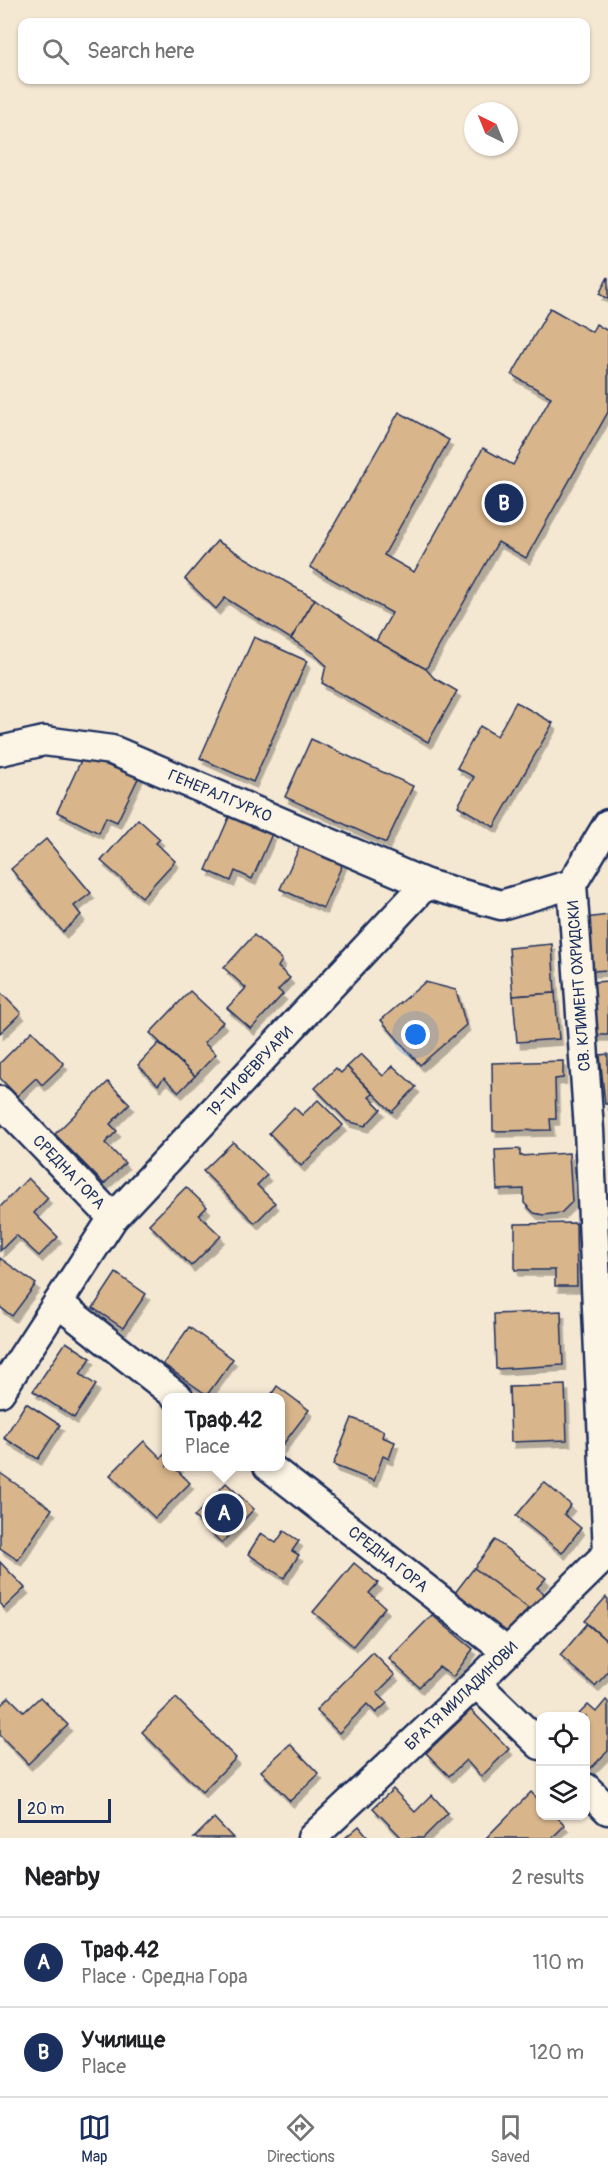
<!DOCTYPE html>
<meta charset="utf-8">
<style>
:root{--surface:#fff;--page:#f6f6f6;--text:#202124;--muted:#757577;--line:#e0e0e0;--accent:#1b2f5e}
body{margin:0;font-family:Pangolin,sans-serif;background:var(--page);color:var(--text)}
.controls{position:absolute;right:18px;bottom:18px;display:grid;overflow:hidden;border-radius:12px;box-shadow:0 2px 4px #0004}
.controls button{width:54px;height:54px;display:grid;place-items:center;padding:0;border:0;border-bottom:2px solid var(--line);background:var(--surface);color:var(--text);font:30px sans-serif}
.compass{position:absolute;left:464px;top:102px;width:54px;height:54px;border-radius:50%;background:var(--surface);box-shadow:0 2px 4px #0004;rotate:317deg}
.scale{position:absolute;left:18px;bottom:15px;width:93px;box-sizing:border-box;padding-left:6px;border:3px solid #1b2f5e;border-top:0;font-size:16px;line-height:21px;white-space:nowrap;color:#1b2f5e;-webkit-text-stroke:4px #fcf5e5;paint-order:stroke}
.you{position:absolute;left:416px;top:1035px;width:21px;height:21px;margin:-15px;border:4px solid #fff;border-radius:50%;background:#1a73e8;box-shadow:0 0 0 9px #1a73e833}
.badge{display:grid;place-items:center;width:39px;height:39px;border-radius:50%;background:var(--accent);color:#fff;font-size:20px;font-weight:700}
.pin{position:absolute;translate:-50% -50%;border:3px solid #fff;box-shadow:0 2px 6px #0006}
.popup{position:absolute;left:162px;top:1393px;width:123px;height:78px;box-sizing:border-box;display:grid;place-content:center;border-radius:12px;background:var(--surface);filter:drop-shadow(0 2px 4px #0005);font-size:20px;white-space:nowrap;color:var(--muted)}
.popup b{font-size:22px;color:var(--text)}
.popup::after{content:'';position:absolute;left:50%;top:100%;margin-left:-12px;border:12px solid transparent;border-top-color:var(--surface)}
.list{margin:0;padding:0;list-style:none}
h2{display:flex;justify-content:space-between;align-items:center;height:78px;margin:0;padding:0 24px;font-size:26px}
h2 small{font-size:20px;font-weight:400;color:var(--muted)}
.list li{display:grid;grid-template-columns:39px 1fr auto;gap:18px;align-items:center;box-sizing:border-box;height:90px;padding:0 24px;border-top:2px solid var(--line)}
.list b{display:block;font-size:22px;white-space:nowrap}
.list p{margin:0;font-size:20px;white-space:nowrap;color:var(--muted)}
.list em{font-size:20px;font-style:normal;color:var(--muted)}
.icon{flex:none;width:33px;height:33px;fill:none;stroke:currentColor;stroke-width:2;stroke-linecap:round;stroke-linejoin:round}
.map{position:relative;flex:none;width:608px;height:1838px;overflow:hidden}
.search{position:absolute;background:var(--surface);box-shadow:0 2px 4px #0004;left:18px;right:18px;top:18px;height:66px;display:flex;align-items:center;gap:15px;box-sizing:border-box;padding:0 21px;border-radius:12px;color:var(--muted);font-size:22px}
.sheet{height:258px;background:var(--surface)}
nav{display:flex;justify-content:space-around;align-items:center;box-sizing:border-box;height:84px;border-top:2px solid var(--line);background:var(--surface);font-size:16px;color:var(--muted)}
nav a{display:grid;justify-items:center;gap:3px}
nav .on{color:var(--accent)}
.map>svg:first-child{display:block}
.building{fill:#d9b58b;stroke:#1b2f5e;stroke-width:1.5;filter:url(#shadow)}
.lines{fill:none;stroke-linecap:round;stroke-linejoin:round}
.minor-casing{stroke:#1b2f5e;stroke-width:33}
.minor{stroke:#fcf5e5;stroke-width:28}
.labels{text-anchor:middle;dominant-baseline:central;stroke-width:4.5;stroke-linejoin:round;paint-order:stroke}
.street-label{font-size:16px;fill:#1b2f5e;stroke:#fcf5e5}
</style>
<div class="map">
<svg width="608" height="1838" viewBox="0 0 608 1838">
<defs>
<filter id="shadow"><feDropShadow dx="3.5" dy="6" stdDeviation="0" flood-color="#0004"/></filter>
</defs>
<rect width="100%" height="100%" fill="#f5e8d3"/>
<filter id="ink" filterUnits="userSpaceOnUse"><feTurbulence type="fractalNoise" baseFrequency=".0167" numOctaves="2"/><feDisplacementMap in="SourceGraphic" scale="12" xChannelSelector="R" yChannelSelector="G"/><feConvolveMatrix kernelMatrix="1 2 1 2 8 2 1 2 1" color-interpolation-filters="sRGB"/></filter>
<g filter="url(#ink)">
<!-- building -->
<g class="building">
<polygon points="608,277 608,299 599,294"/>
<polygon points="550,308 592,332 596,324 608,331 608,412 526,558 498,542 426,669 376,641 392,613 310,567 399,412 449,440 384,555 414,572 483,448 513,465 551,397 512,375"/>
<polygon points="217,541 315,599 291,639 225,598 216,609 185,579"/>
<polygon points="315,599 376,641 426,669 434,678 457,691 428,742 322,683 326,665 313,653 291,639"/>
<polygon points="254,637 307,661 253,782 200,758"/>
<polygon points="516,702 553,723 494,827 458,806 474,777 457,768 480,726 497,736"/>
<polygon points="311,739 413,786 386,843 285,797"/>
<polygon points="84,754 113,768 118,759 142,770 117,822 106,817 99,833 57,812"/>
<polygon points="230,815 272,834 252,879 235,871 231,881 206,870"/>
<polygon points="138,819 160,839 156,843 175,861 142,897 101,861"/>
<polygon points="46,839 91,893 74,906 81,915 63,932 11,869"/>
<polygon points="301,844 343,863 323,908 280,889"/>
<polygon points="608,915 608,970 592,971 586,918"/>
<polygon points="254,935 282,960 278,967 290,978 278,990 283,994 251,1029 227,1008 246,988 224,968"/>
<polygon points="552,944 555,993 513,996 509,948"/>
<polygon points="608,981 608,1035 595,1035 594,982"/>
<polygon points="425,982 456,990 466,1025 420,1065 381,1020"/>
<polygon points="190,991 223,1022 204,1043 216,1054 195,1076 150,1033"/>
<polygon points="0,992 21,1013 0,1033"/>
<polygon points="555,993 559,1039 517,1042 513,996"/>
<polygon points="32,1031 64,1064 42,1085 36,1078 17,1096 0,1078 0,1063"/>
<polygon points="159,1043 195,1076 179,1092 164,1078 158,1085 138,1065"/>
<polygon points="361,1054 383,1076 393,1066 416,1087 392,1112 347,1067"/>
<polygon points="608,1054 608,1104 605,1104 600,1055"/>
<polygon points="563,1061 563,1078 555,1079 556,1119 550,1119 551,1130 493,1131 492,1063"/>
<polygon points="347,1067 373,1094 369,1097 381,1109 365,1126 347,1121 315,1088 336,1068 341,1073"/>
<polygon points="108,1082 130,1104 110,1124 117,1131 105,1143 125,1163 104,1184 55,1134"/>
<polygon points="318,1100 343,1125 301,1166 269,1133 294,1107 302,1115"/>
<polygon points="233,1142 267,1175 257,1185 275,1203 255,1223 203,1171"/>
<polygon points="520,1149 520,1156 569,1153 572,1202 561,1213 543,1215 534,1213 524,1203 524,1189 497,1190 495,1150"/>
<polygon points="28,1178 48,1198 34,1213 58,1237 39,1256 16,1235 0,1251 0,1207"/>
<polygon points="186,1187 207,1207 199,1215 221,1236 191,1266 149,1224"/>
<polygon points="576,1223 577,1286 555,1286 555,1270 515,1270 515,1224"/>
<polygon points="0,1258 36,1284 12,1316 0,1307"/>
<polygon points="116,1273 146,1294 123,1328 93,1308"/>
<polygon points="561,1311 563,1365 496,1369 494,1314"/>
<polygon points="189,1327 233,1359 207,1395 163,1364"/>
<polygon points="66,1342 91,1358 80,1374 96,1385 74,1418 33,1391"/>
<polygon points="565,1385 567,1440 511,1442 509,1387"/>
<polygon points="277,1386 309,1410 281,1447 281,1398 269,1398"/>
<polygon points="26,1403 60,1425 38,1459 4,1438"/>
<polygon points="352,1418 384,1431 382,1437 395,1442 389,1459 383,1456 374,1481 333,1465"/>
<polygon points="144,1441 161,1458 167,1451 167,1466 179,1466 176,1469 190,1483 155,1518 110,1475"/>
<polygon points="0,1473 52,1509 18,1560 0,1548"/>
<polygon points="544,1482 571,1505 564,1514 581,1528 562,1553 516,1516"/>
<polygon points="226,1483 254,1509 222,1543 194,1517"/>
<polygon points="284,1531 299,1541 292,1551 299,1555 284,1578 248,1554 261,1533 276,1543"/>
<polygon points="495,1540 546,1578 537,1588 546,1595 533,1612 474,1568"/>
<polygon points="0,1562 25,1588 4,1608 0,1603"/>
<polygon points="354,1563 378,1583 369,1593 385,1607 353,1646 313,1612"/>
<polygon points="474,1568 528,1608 507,1636 454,1594"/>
<polygon points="606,1597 608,1599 608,1642 585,1621"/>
<polygon points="432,1615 473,1649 453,1677 439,1667 419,1687 389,1659"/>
<polygon points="587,1624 608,1642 608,1672 595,1686 560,1656"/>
<polygon points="373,1653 395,1675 377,1693 387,1703 376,1713 367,1704 339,1733 316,1710"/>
<polygon points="9,1697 24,1712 40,1697 68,1725 28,1764 0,1735 0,1706"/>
<polygon points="176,1698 236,1758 202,1792 142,1732"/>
<polygon points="606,1700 608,1702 608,1751 591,1768 586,1763 586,1716 577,1716 588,1705 596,1712"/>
<polygon points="471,1710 509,1749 481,1777 466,1760 449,1776 426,1753"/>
<polygon points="290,1744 319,1774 290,1801 261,1771"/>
<polygon points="393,1789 415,1812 432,1795 448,1813 423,1838 402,1838 373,1808"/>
<polygon points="531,1792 540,1801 540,1816 556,1816 565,1825 552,1838 486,1838"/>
<polygon points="214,1818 233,1838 194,1838"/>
<polygon points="359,1826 369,1838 345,1838"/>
</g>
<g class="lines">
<!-- minor casing -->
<g class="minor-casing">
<g id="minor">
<path id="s1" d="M0,751L44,741L112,750L426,884"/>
<path id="s2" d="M0,1101L113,1218"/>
<polyline points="58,1303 179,1398"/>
<path id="s3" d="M0,1392L113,1218L426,884L501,905L572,884"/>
<path id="s4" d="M268,1466L507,1652"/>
<polyline points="608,1553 589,1130 572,884 608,824"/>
<polyline points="476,1683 540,1745"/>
<polyline points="586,1788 608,1810"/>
<path id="s5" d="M312,1838L476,1683L608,1553"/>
</g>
</g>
<!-- minor -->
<use href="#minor" class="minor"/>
</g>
</g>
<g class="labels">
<!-- street labels -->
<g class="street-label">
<text stroke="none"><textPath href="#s1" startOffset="231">ГЕНЕРАЛ ГУРКО</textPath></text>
<text transform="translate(579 986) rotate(-94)">СВ. КЛИМЕНТ ОХРИДСКИ</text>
<text stroke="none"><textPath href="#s3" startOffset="408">19-ТИ ФЕВРУАРИ</textPath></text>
<text stroke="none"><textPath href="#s2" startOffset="99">СРЕДНА ГОРА</textPath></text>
<text stroke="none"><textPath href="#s4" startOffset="152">СРЕДНА ГОРА</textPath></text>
<text stroke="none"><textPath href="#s5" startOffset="206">БРАТЯ МИЛАДИНОВИ</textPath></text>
</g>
</g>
</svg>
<div class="controls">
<button><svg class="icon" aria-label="locate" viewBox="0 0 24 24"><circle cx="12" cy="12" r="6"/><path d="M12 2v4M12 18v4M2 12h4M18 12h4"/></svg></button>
<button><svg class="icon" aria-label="layers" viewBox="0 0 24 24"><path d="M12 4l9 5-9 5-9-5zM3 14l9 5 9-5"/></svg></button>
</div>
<svg class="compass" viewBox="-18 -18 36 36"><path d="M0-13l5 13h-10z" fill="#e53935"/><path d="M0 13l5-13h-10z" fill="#757577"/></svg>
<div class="scale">20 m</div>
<div class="you"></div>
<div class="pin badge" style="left:224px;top:1513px">A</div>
<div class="popup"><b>Траф.42</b>Place</div>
<div class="pin badge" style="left:504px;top:503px">B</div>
<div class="search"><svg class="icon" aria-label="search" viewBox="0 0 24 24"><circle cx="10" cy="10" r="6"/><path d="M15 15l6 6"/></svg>Search here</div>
</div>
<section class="sheet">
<h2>Nearby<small>2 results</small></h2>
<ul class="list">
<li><span class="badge">A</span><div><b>Траф.42</b><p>Place · Средна Гора</p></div><em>110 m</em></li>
<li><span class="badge">B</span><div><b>Училище</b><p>Place</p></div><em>120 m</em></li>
</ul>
</section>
<nav>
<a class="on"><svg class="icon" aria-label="map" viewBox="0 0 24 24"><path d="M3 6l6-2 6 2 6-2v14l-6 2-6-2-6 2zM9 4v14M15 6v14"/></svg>Map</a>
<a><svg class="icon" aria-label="directions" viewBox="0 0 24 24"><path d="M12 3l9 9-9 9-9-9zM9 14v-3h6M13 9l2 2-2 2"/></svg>Directions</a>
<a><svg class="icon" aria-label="saved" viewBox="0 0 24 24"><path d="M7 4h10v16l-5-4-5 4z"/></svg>Saved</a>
</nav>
